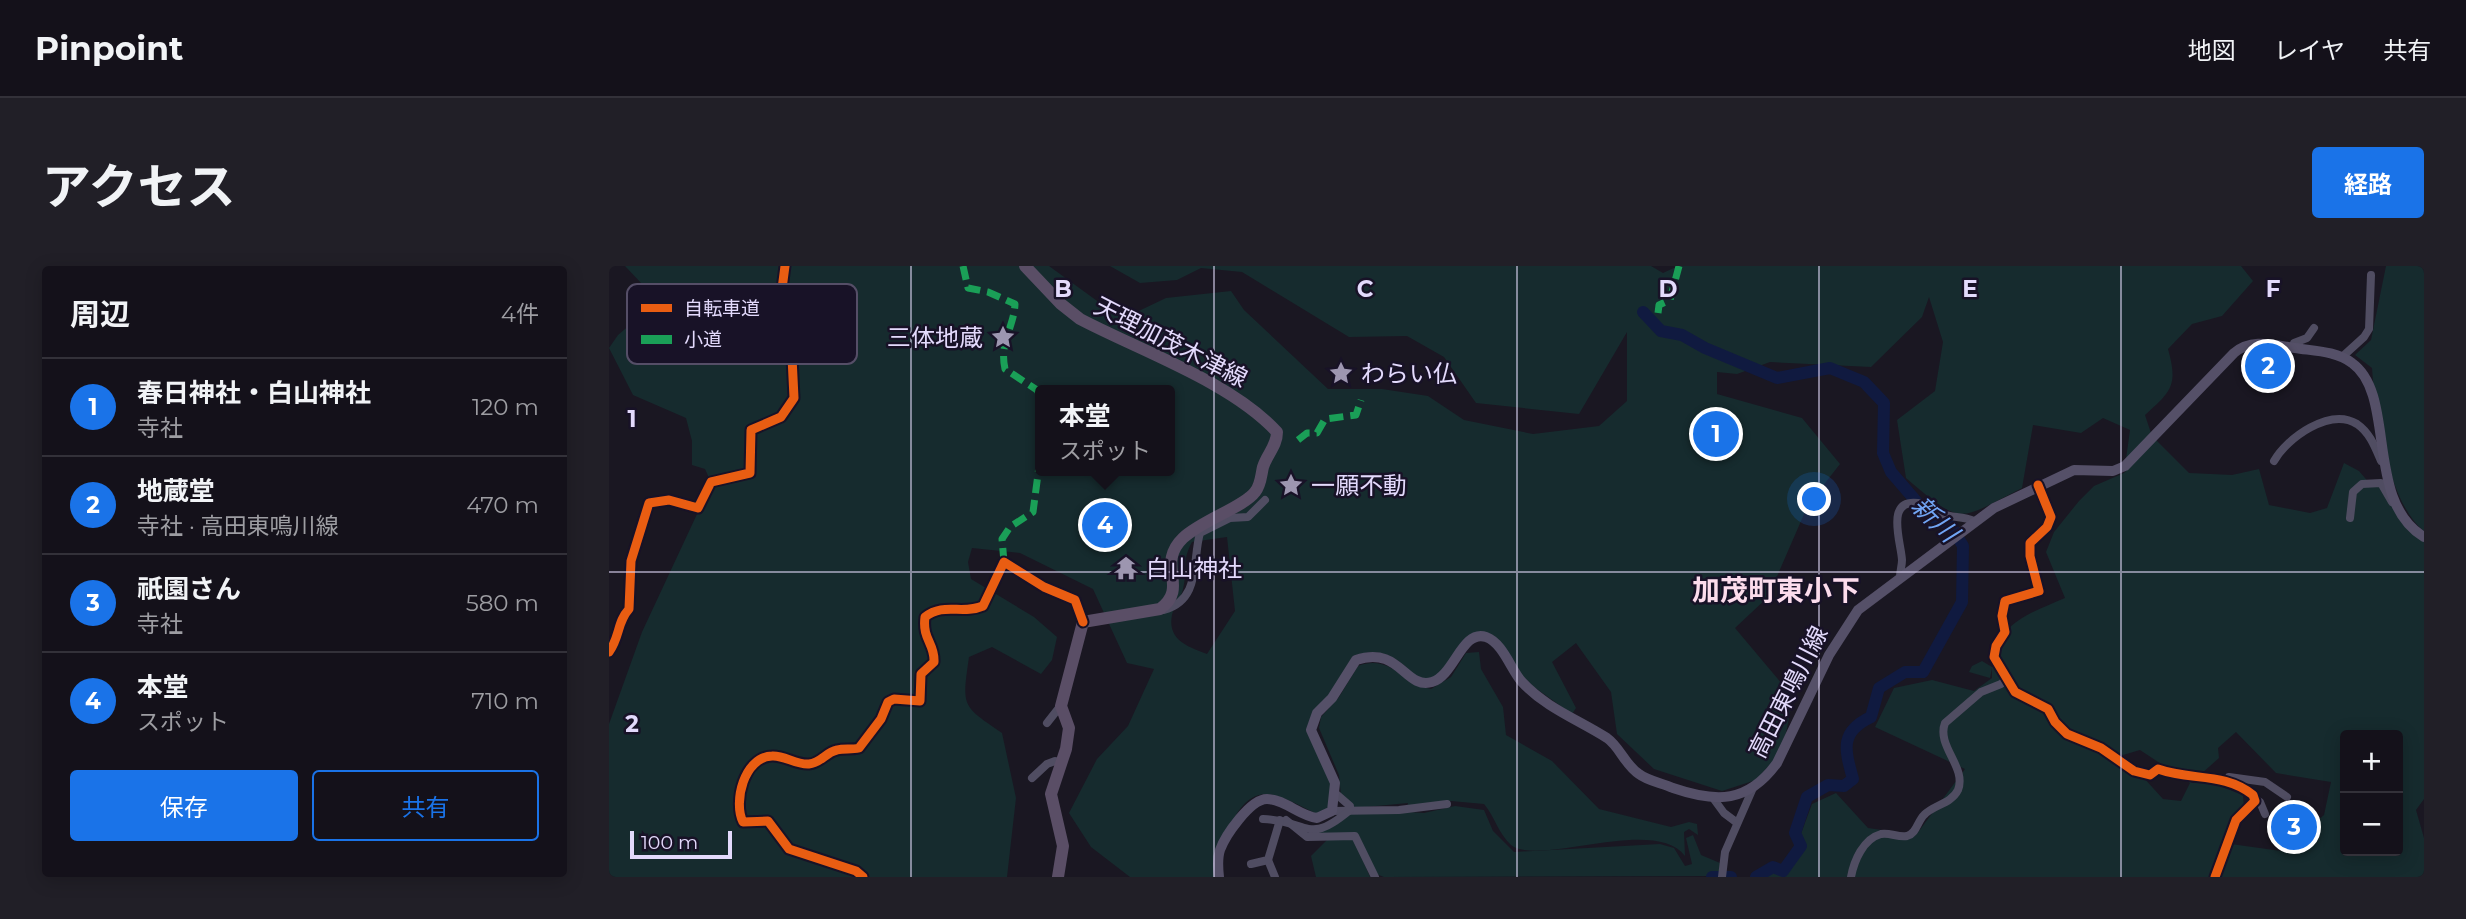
<!DOCTYPE html>
<html lang="ja">
<meta charset="utf-8">
<style>
:root{--surface:#14111a;--page:#211f27;--text:#f1f3f6;--muted:#9d9da2;--line:#333139;--accent:#1a73e8}
body{margin:0;font-family:Montserrat,"Noto Sans JP",sans-serif;background:var(--page);color:var(--text)}
.controls{position:absolute;right:21px;bottom:21px;display:grid;overflow:hidden;border-radius:7px;box-shadow:0 4px 18px #0003}
.controls button{width:63px;height:63px;display:grid;place-items:center;padding:0;border:0;border-bottom:2px solid var(--line);background:var(--surface);color:var(--text);font:35px sans-serif}
.scale{position:absolute;left:21px;bottom:18px;width:102px;box-sizing:border-box;padding-left:7px;border:4px solid #e3dafc;border-top:0;font-size:19px;line-height:24px;white-space:nowrap;color:#e3dafc;-webkit-text-stroke:5px #181227;paint-order:stroke}
.you{position:absolute;left:1206px;top:234px;width:24px;height:24px;margin:-18px;border:5px solid #fff;border-radius:50%;background:#1a73e8;box-shadow:0 0 0 10px #1a73e833}
.badge{display:grid;place-items:center;width:46px;height:46px;border-radius:50%;background:var(--accent);color:#fff;font-size:23px;font-weight:700}
.pin{position:absolute;translate:-50% -50%;border:4px solid #fff;box-shadow:0 2px 7px #0006}
.popup{position:absolute;left:426px;top:119px;width:140px;height:91px;box-sizing:border-box;display:grid;place-content:center;border-radius:7px;background:var(--surface);filter:drop-shadow(0 2px 5px #0005);font-size:23px;white-space:nowrap;color:var(--muted)}
.popup b{font-size:26px;color:var(--text)}
.popup::after{content:'';position:absolute;left:50%;top:100%;margin-left:-14px;border:14px solid transparent;border-top-color:var(--surface)}
.list{margin:0;padding:0;list-style:none}
h2{display:flex;justify-content:space-between;align-items:center;height:91px;margin:0;padding:0 28px;font-size:30px}
h2 small{font-size:23px;font-weight:400;color:var(--muted)}
.list li{display:grid;grid-template-columns:46px 1fr auto;gap:21px;align-items:center;box-sizing:border-box;height:98px;padding:0 28px;border-top:2px solid var(--line)}
.list b{display:block;font-size:26px;white-space:nowrap}
.list p{margin:0;font-size:23px;white-space:nowrap;color:var(--muted)}
.list em{font-size:23px;font-style:normal;color:var(--muted)}
.actions{display:flex;gap:14px;padding:21px 28px}
.actions a{flex:1;padding:16px 0;border:2px solid var(--accent);border-radius:7px;text-align:center;font-size:24px;color:var(--accent)}
.actions .main{background:var(--accent);color:#fff}
.map{position:relative;flex:none;width:1815px;height:611px;overflow:hidden;border-radius:7px}
header{display:flex;align-items:center;gap:42px;box-sizing:border-box;height:98px;padding:0 35px;background:var(--surface);border-bottom:2px solid var(--line)}
header strong{font-size:33px}
nav{display:flex;gap:38px;margin-inline-start:auto;font-size:24px}
.intro{display:flex;align-items:center;justify-content:space-between;box-sizing:border-box;height:168px;padding:0 42px}
h1{margin:0;font-size:49px}
.button{padding:18px 32px;border-radius:7px;background:var(--accent);color:#fff;font-size:24px;font-weight:700}
main{display:flex;gap:42px;padding:0 42px}
aside{flex:1;background:var(--surface);border-radius:7px;box-shadow:0 4px 18px #0003}
.map>svg:first-child{display:block}
.green{fill:#162b2e;fill-rule:evenodd}
.lines{fill:none;stroke-linecap:round;stroke-linejoin:round}
.river{stroke:#101a40;stroke-width:12}
.minor{stroke:#504d62;stroke-width:8}
.secondary{stroke:#555068;stroke-width:10}
.primary{stroke:#5a4e66;stroke-width:12}
.quiet{stroke:#1a9f57;stroke-width:7;stroke-dasharray:14 7;stroke-linecap:butt}
.cycleway-casing{stroke:#181227;stroke-width:13}
.cycleway{stroke:#e95d12;stroke-width:9}
.grid{fill:none;stroke:#e3dafc;stroke-width:2;stroke-opacity:0.55}
.labels{text-anchor:middle;dominant-baseline:central;stroke-width:5;stroke-linejoin:round;paint-order:stroke}
.poi-label{font-size:24px;fill:#e3dafc;stroke:#181227;text-anchor:start}
.street-label{font-size:24px;fill:#e3dafc;stroke:#181227}
.water-label{font-size:26px;font-style:italic;fill:#71a5f4;stroke:#181227}
.quarter-label{font-size:28px;font-weight:bold;fill:#fcdcec;stroke:#181227}
.key{fill:#181227;stroke:#554e67;stroke-width:2}
.key-label{font-size:19px;fill:#e3dafc}
.grid-label{font-size:23px;text-anchor:middle;font-weight:bold;fill:#e3dafc;stroke:#181227;stroke-width:5;stroke-linejoin:round;paint-order:stroke}
</style>
<header>
<strong>Pinpoint</strong>
<nav><a>地図</a><a>レイヤ</a><a>共有</a></nav>
</header>
<div class="intro"><h1>アクセス</h1><a class="button">経路</a></div>
<main>
<aside>
<h2>周辺<small>4件</small></h2>
<ul class="list">
<li><span class="badge">1</span><div><b>春日神社・白山神社</b><p>寺社</p></div><em>120 m</em></li>
<li><span class="badge">2</span><div><b>地蔵堂</b><p>寺社 · 高田東鳴川線</p></div><em>470 m</em></li>
<li><span class="badge">3</span><div><b>祇園さん</b><p>寺社</p></div><em>580 m</em></li>
<li><span class="badge">4</span><div><b>本堂</b><p>スポット</p></div><em>710 m</em></li>
</ul>
<div class="actions"><a class="main">保存</a><a>共有</a></div>
</aside>
<div class="map">
<svg width="1815" height="611" viewBox="0 0 1815 611">
<rect width="100%" height="100%" fill="#1a1722"/>
<!-- green -->
<g class="green">
<polygon points="16,0 174,0 167,46 177,77 183,127 168,149 152,153 139,163 137,175 140,205 101,214 96,203 83,199 83,175 77,152 24,129 0,82 9,69 49,35"/>
<path d="M181,0H440L513,53L557,32L622,25L635,44L719,123H773L819,130L855,154L924,168L990,160L1018,135V66L970,148L867,137L835,91L798,70L740,71L633,6L592,2L568,14L531,17L501,0H1042L1054,7L1069,0H1632L1644,15L1613,50L1583,58L1559,83C1569,119 1563,125 1536,149L1542,167L1517,193L1521,164L1494,152L1472,167L1424,159L1413,222C1348,255 1354,261 1297,212L1288,154L1326,125L1334,76L1320,31L1313,51L1262,101L1161,96L1128,108L1108,106V128L1193,152L1231,198L1199,239L1159,331L1126,362L1184,431L1177,467L1164,495L1147,514L1113,525L1045,503L1008,468L1002,426L967,377L943,396L967,442L963,448L925,421L868,366C846,374 845,404 823,412C799,420 793,373 744,390L720,430L704,445L697,464L722,518L719,542L708,548C694,542 672,528 657,528C624,528 611,587 605,611H521L482,581L460,547L488,493L519,460L545,403L518,397L484,323L411,287L363,282L359,296L362,313L425,351L448,371L443,394L432,408L383,381L360,391C353,441 352,439 393,467L407,532L398,611H0V458L33,366L89,246L105,220L143,211L147,202L145,167L169,156L191,129L184,75L174,45ZM431,124H561V205H431ZM618,271L626,345L598,388C579,381 558,374 563,349C565,340 572,332 574,323C579,304 572,296 583,276Z"/>
<path d="M1777,0H1815V265C1779,237 1766,146 1763,102L1746,89L1762,74Z"/>
<path d="M1547,174L1580,207L1623,209L1650,203L1660,239L1701,247L1718,242L1735,197L1750,205L1762,219L1777,220L1815,274V533L1807,544L1815,572V611H1609L1622,578L1672,585L1715,549L1722,516L1667,507L1627,466L1609,482L1610,492L1582,517H1603L1634,529L1635,543L1603,611H1151L1158,602L1177,608L1203,538L1227,527L1259,562L1307,569L1356,503L1266,461L1285,422L1323,414L1365,425L1383,412V402L1381,412L1360,406L1363,400L1373,395L1383,401C1386,357 1422,347 1456,332L1437,286L1445,266L1470,235L1485,220L1515,207ZM1736,469H1789V585H1736ZM1531,484L1581,517L1572,535L1554,533L1514,489Z"/>
<path d="M870,386L872,403L894,441L897,469L943,495L990,543L1062,561L1080,556L1088,558L1089,569L1080,563L1075,566L1076,590C1046,549 930,601 902,579C889,567 886,551 875,538L842,535L798,541L799,537L746,542L732,530L730,509L710,462L712,451L730,431L749,400C782,388 792,417 822,423L842,411L857,387Z"/>
<polygon points="846,540 875,544 884,565 905,586 1051,578 1065,582 1076,600 1083,598 1077,572 1084,569 1092,589 1111,597 1110,610 775,611 767,608 751,572 695,567 717,564 741,547 770,544 815,547"/>
<polygon points="745,573 761,611 707,611 702,590 718,574"/>
</g>
<g class="lines">
<!-- river -->
<g class="river">
<path d="M1034,46L1052,65L1073,69L1096,82L1168,112L1221,102L1255,116L1275,137L1274,187L1282,206L1319,249L1342,260L1354,280L1353,336L1314,406H1296L1270,422L1262,451C1230,466 1236,484 1244,513L1235,520L1219,519L1198,531L1186,567L1192,580L1174,605L1164,601L1147,611"/>
<polyline points="1103,611 1122,611"/>
</g>
<!-- minor -->
<g class="minor">
<polyline points="1684,81 1685,77 1698,72 1705,62"/>
<polyline points="1733,91 1755,71 1760,63 1762,9"/>
<path d="M1665,195C1678,172 1721,141 1748,158C1761,167 1766,181 1772,195"/>
<path d="M1429,219L1442,251L1438,261L1421,277V290L1430,325L1396,335L1393,350L1396,366L1387,380L1385,391L1406,426L1439,443L1446,456L1458,468L1492,482L1525,505L1541,509L1549,503C1582,515 1615,506 1644,529L1646,535L1627,554L1606,611"/>
<polyline points="1741,252 1744,226 1753,218 1772,217 1783,236"/>
<path d="M1291,311C1291,305 1293,300 1293,294C1292,275 1274,229 1314,238C1321,239 1327,245 1333,248C1344,252 1354,250 1365,255"/>
<path d="M555,344C592,334 583,295 591,267L621,252L639,251L656,234"/>
<path d="M0,386C11,371 8,356 20,343L22,295L40,237L60,234L89,242L102,216L141,207L142,164L172,151L185,132L183,91L171,38L176,0"/>
<polyline points="438,457 453,438"/>
<polyline points="1620,511 1656,516 1678,531"/>
<polyline points="423,512 438,498 446,495 453,498"/>
<polyline points="1104,532 1115,547 1127,556"/>
<polyline points="1645,532 1651,536 1656,548"/>
<polyline points="723,545 790,544 838,538"/>
<path d="M654,553C701,555 698,580 741,544V540L726,527"/>
<polyline points="677,554 698,571 746,570 766,611"/>
<polyline points="659,594 666,611"/>
<polyline points="642,598 659,594 671,554"/>
<path d="M254,611L247,605L180,583L159,555L134,556C124,536 135,491 163,490C175,489 187,499 200,498C212,497 217,486 228,484C235,482 242,484 250,482L272,453L279,436L285,433L311,435L312,408L325,396C326,377 313,374 316,351C335,336 353,349 374,340L395,296L435,321L466,334L474,356"/>
<polyline points="1113,611 1116,586 1144,522"/>
<path d="M1242,611C1245,595 1254,573 1272,568C1280,566 1290,572 1298,570C1308,567 1308,556 1315,549C1324,539 1342,538 1349,524C1358,501 1327,480 1336,457L1372,426L1392,418L1397,413"/>
</g>
<!-- secondary -->
<path class="secondary" d="M610,611C609,602 608,593 611,584C616,570 641,533 658,533C675,533 691,550 708,552L723,545L726,517L702,464L708,447L723,432L747,394C791,379 796,424 823,416C845,410 853,363 877,371C894,377 902,404 913,416C937,442 970,454 998,472C1011,481 1016,499 1030,508C1039,515 1053,517 1064,522C1108,537 1139,537 1168,497L1220,389L1249,344L1385,242L1465,204L1504,205L1516,200L1625,87C1643,72 1664,79 1686,82C1705,85 1727,85 1743,97C1788,129 1755,235 1815,271"/>
<!-- primary -->
<path class="primary" d="M416,0L452,38L471,53C532,85 622,116 668,166C668,180 658,188 654,201C652,209 652,219 646,226C635,241 593,254 574,272C546,299 581,321 551,343L474,356L452,440L460,462L457,483L442,528L454,580L449,611"/>
<!-- quiet -->
<g class="quiet">
<path d="M354,0L359,22L379,26L406,38C405,61 390,77 396,103L428,124L431,130"/>
<polyline points="1049,47 1050,39 1061,34 1070,0"/>
<polyline points="431,166 431,189"/>
<polyline points="689,174 698,167 708,167 716,153 747,149 752,134"/>
<polyline points="395,296 393,273 401,261 424,246 431,193"/>
</g>
<!-- cycleway casing -->
<g class="cycleway-casing">
<g id="cycleway">
<path d="M1429,219L1442,251L1438,261L1421,277V290L1430,325L1396,335L1393,350L1396,366L1387,380L1385,391L1406,426L1439,443L1446,456L1458,468L1492,482L1525,505L1541,509L1549,503C1582,515 1615,506 1644,529L1646,535L1627,554L1606,611"/>
<path d="M0,386C11,371 8,356 20,343L22,295L40,237L60,234L89,242L102,216L141,207L142,164L172,151L185,132L183,91L171,38L176,0"/>
<path d="M254,611L247,605L180,583L159,555L134,556C124,536 135,491 163,490C175,489 187,499 200,498C212,497 217,486 228,484C235,482 242,484 250,482L272,453L279,436L285,433L311,435L312,408L325,396C326,377 313,374 316,351C335,336 353,349 374,340L395,296L435,321L466,334L474,356"/>
</g>
</g>
<!-- cycleway -->
<use href="#cycleway" class="cycleway"/>
</g>
<!-- grid -->
<path class="grid" d="M302,0V611M605,0V611M908,0V611M1210,0V611M1512,0V611M0,306H1815"/>
<!-- icons -->
<defs>
<g id="sight-bare" transform="scale(1.89)"><path d="M0-6L1.8-2.2L6-1.7L2.9 1.2L3.7 5.4L0 3.3L-3.7 5.4L-2.9 1.2L-6-1.7L-1.8-2.2Z" fill="#9d96b0" stroke="#181227" stroke-width="2.5" paint-order="stroke"/></g>
<g id="temple-bare" transform="scale(1.89)"><path d="M0-6L5-2H3V0L6.5 2.5H4V6H1.5V3h-3V6H-4V2.5H-6.5L-3 0V-2H-5Z" fill="#9d96b0" stroke="#181227" stroke-width="2.5" paint-order="stroke"/></g>
</defs>
<g fill-rule="evenodd">
<use href="#sight-bare" x="394" y="71"/>
<use href="#sight-bare" x="732" y="107"/>
<use href="#sight-bare" x="682" y="219"/>
<use href="#temple-bare" x="517" y="302"/>
</g>
<g class="labels">
<!-- poi labels -->
<g class="poi-label">
<text x="374" y="71" text-anchor="end">三体地蔵</text>
<text x="752" y="107">わらい仏</text>
<text x="702" y="219">一願不動</text>
<text x="537" y="302">白山神社</text>
</g>
<!-- street labels -->
<g class="street-label">
<text transform="translate(562 76) rotate(27)">天理加茂木津線</text>
<text transform="translate(1179 426) rotate(-63)">高田東鳴川線</text>
</g>
<!-- water labels -->
<g class="water-label">
<text transform="translate(1326 253) rotate(44)">新川</text>
</g>
<!-- quarter labels -->
<g class="quarter-label">
<text x="1167" y="324">加茂町東小下</text>
</g>
</g>
<!-- legend -->
<rect x="18" y="18" width="230" height="80" rx="10" class="key"/>
<rect x="32" y="38" width="31" height="8" fill="#e95d12"/>
<rect x="32" y="69" width="31" height="9" fill="#1a9f57"/>
<g class="key-label">
<text x="75" y="49">自転車道</text>
<text x="75" y="80">小道</text>
</g>
<g class="grid-label">
<text x="454" y="31">B</text>
<text x="756" y="31">C</text>
<text x="1059" y="31">D</text>
<text x="1361" y="31">E</text>
<text x="1664" y="31">F</text>
<text x="23" y="161">1</text>
<text x="23" y="466">2</text>
</g>
</svg>
<div class="controls">
<button>+</button>
<button>−</button>
</div>
<div class="scale">100 m</div>
<div class="you"></div>
<div class="pin badge" style="left:1107px;top:168px">1</div>
<div class="pin badge" style="left:1659px;top:100px">2</div>
<div class="pin badge" style="left:1685px;top:561px">3</div>
<div class="pin badge" style="left:496px;top:259px">4</div>
<div class="popup"><b>本堂</b>スポット</div>
</div>
</main>
